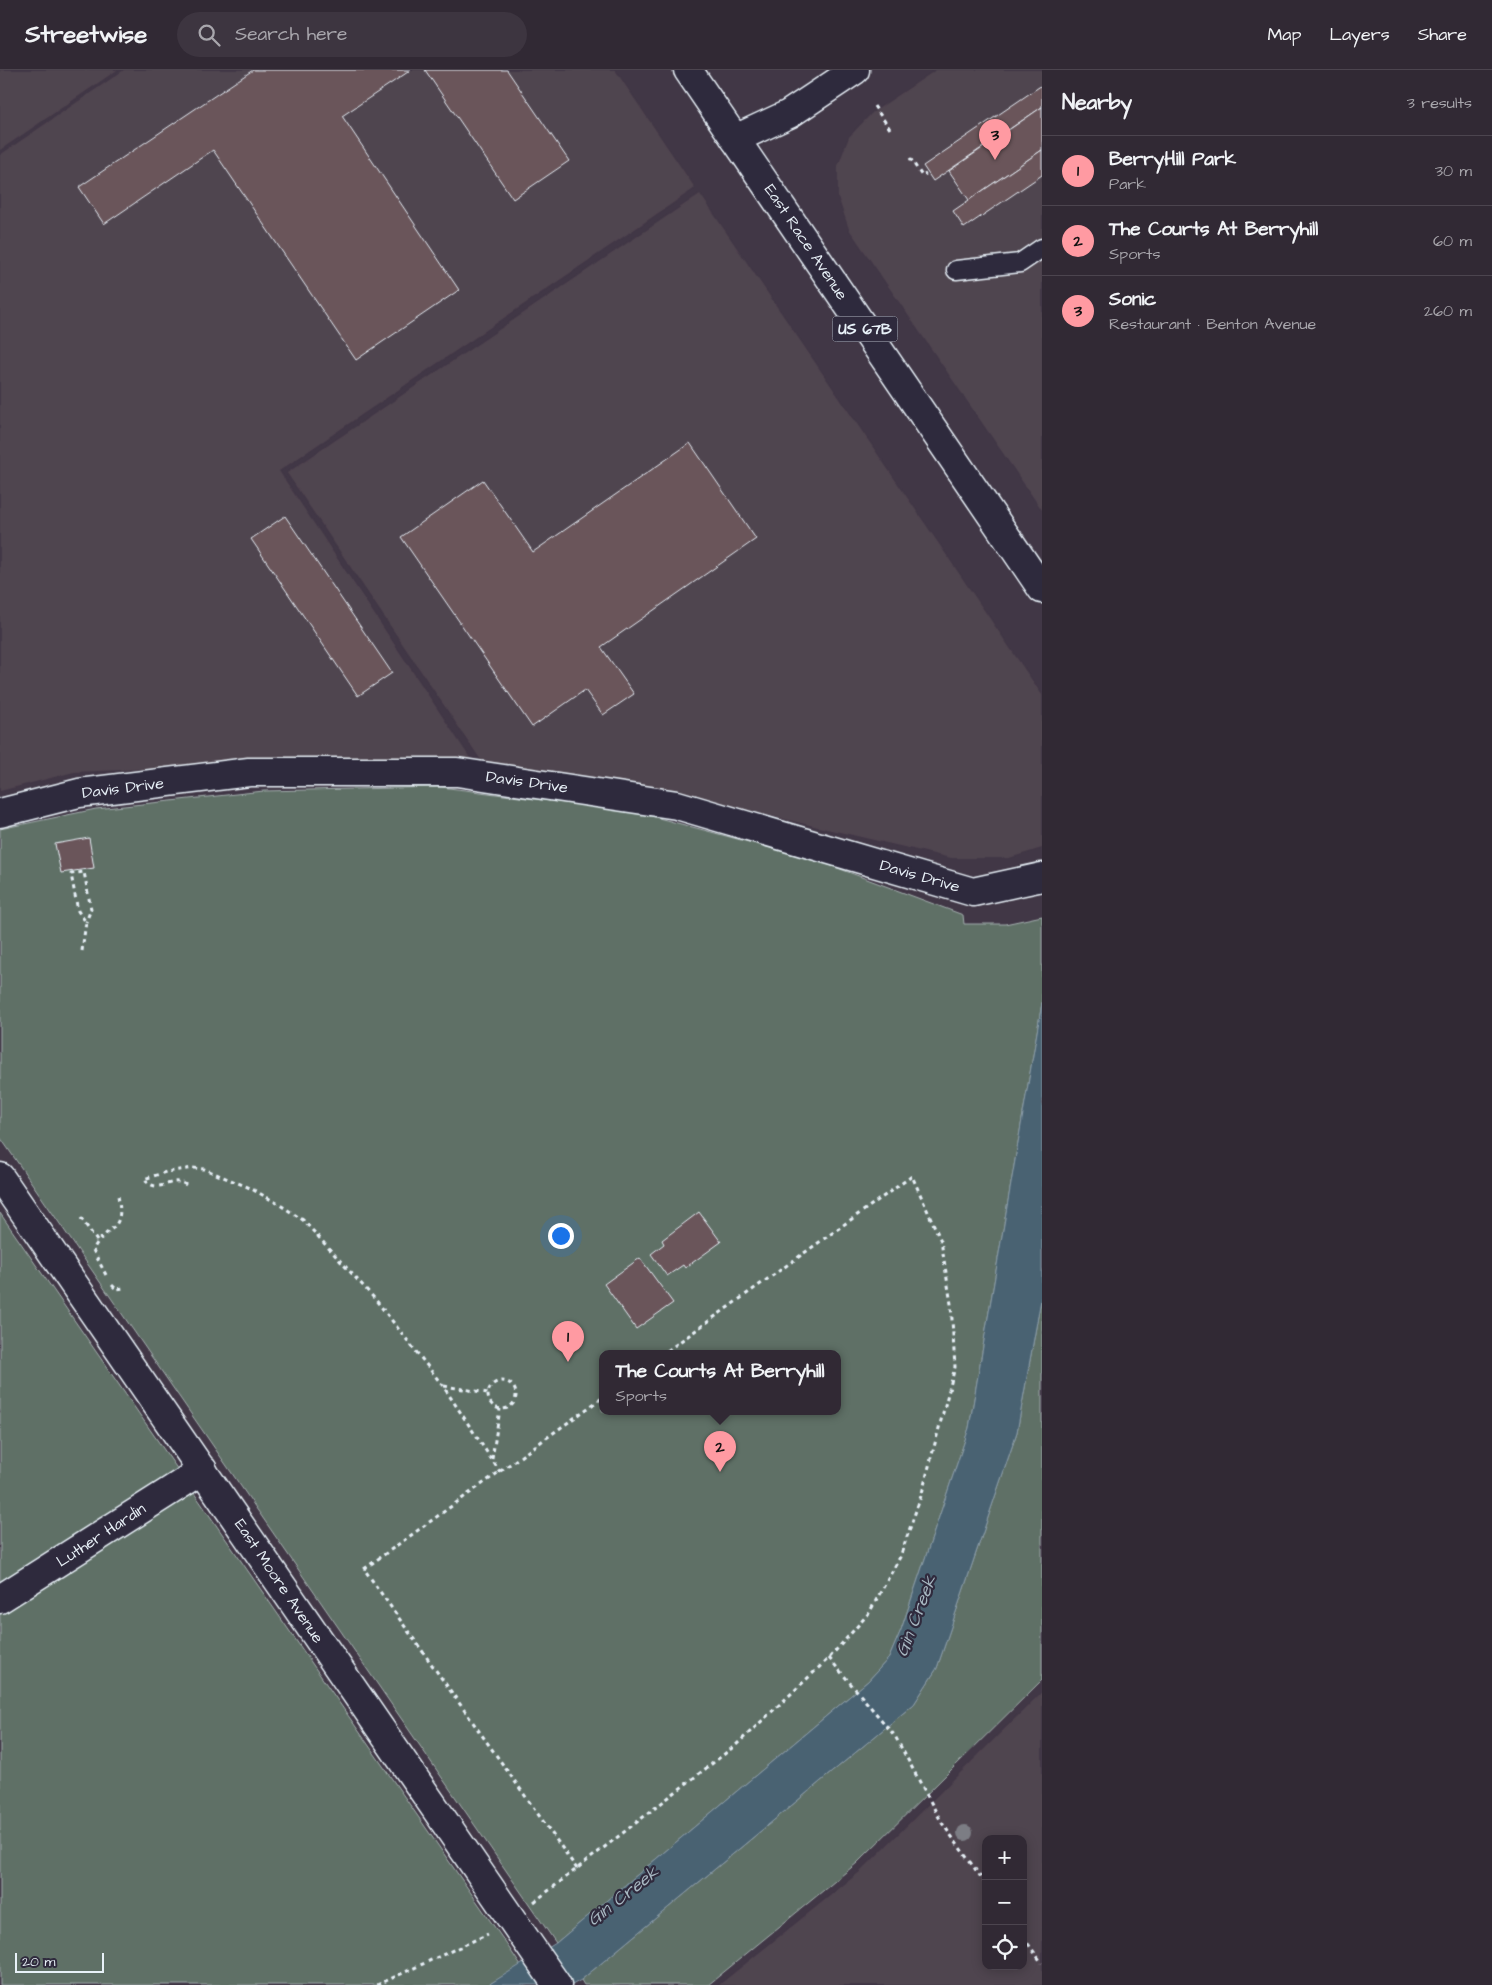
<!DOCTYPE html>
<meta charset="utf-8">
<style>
:root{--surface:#312934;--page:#3d3540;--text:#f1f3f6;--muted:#a8a6ac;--line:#4c454f;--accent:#ff9aa2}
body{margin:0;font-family:"Architects Daughter",sans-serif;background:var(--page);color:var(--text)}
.controls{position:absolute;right:15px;bottom:15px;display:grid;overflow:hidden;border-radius:10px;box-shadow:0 2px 12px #0003}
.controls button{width:45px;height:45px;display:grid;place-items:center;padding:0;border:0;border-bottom:1px solid var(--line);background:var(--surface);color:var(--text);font:25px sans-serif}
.scale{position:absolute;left:15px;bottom:12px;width:89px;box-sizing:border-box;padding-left:5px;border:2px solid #e8f1f8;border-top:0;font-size:14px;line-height:18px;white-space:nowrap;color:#e8f1f8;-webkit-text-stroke:4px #2f2a3d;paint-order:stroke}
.you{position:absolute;left:560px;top:1165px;width:18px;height:18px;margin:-12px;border:4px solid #fff;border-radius:50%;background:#1a73e8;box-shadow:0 0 0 8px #1a73e833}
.badge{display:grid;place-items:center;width:32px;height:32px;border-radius:50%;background:var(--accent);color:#111;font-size:16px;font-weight:700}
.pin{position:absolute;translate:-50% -41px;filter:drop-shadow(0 1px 2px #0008)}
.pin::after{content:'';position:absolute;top:26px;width:18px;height:15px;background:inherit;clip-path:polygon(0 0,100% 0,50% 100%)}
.popup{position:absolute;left:599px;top:1280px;width:242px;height:65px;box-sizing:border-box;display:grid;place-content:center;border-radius:10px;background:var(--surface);filter:drop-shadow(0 1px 4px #0005);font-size:16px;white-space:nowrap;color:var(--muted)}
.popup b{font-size:19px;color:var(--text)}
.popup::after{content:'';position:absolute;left:50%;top:100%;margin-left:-10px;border:10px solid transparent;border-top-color:var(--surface)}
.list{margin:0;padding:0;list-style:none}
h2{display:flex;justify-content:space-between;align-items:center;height:65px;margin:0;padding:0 20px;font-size:21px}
h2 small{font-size:16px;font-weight:400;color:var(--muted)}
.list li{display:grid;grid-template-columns:32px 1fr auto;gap:15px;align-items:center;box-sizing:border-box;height:70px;padding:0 20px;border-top:1px solid var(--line)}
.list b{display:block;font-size:19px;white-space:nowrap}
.list p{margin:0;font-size:16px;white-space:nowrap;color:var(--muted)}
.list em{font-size:16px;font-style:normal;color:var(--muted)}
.icon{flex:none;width:28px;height:28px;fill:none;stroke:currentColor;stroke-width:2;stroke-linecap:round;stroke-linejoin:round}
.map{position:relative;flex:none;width:1042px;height:1915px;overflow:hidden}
header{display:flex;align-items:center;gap:30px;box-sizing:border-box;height:70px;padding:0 25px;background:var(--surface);border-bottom:1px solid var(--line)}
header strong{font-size:24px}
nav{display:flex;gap:28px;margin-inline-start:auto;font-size:18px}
.search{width:350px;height:45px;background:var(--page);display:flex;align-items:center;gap:12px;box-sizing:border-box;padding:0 18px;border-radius:28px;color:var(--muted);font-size:19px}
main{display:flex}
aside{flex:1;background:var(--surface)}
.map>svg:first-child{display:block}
.built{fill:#50444f;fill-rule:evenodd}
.green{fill:#5f6f66;stroke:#a4b0af;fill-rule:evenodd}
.water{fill:#496272;stroke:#899ba8}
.building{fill:#6a545a;stroke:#e8f1f8}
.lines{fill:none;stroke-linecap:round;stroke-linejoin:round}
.lane-casing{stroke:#e8f1f8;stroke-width:21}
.street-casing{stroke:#e8f1f8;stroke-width:31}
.secondary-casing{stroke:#e8f1f8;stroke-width:31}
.primary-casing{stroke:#e8f1f8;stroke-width:31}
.path{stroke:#e8f1f8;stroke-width:3;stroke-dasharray:4 4;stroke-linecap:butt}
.lane{stroke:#2f2a3d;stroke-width:18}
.street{stroke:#2f2a3d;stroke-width:28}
.secondary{stroke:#2f2a3d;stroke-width:28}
.primary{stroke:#2f2a3d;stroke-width:28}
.tree{fill:#7b7d84}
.labels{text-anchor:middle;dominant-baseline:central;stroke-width:4.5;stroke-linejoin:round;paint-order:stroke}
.shield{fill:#2f2a3d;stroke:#b0b5c0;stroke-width:1}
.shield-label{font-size:15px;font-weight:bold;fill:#e8f1f8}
.street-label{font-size:16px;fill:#e8f1f8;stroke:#2f2a3d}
.water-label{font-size:18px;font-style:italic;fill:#a8b8c2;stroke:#2f2a3d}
</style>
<header>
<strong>Streetwise</strong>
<div class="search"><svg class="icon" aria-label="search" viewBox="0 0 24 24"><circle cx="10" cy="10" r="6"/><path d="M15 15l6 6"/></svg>Search here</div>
<nav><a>Map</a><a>Layers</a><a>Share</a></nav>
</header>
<main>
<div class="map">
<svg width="1042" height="1915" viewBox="0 0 1042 1915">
<rect width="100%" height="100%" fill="#413746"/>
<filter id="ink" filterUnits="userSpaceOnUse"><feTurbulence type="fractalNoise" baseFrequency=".02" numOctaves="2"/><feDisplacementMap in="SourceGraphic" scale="10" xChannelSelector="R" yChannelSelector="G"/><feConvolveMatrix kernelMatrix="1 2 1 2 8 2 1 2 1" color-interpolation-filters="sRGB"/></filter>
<g filter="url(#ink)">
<!-- built -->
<g class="built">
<polygon points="0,0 117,0 0,80"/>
<polygon points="124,0 615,0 695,118 279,401 472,691 394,689 74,702 0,721 0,85"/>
<polygon points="936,0 1042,0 1042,440 849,159 838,127 838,96 849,67 872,43"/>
<polygon points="700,124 1042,625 1042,778 1009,788 951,788 707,731 551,704 481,690 287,403"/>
<path d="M1042,1622V1915H719L861,1801ZM986,1769H1023V1896H986Z"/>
</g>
<!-- green -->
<g class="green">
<path d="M441,717L636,742L816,790L963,845L964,854H1005L1042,846V933L969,1358L901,1560L889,1588L868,1611L556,1873L0,1067V759L96,739L264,721ZM602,1283H838V1341H602Z"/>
<polygon points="0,1143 507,1875 521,1896 488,1915 0,1915"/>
<polygon points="1042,1224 1042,1610 857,1793 708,1915 584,1915 581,1910 914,1634 937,1598 1017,1362"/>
</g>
<!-- water -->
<polygon class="water" points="1042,933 1042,1224 1017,1362 937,1598 914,1634 581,1910 572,1915 488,1915 556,1873 868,1611 889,1588 901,1560 969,1358"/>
<!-- building -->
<g class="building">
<polygon points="253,0 411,0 342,46 459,220 356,290 213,80 104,154 79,117"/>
<polygon points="425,0 507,0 569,91 513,129"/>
<polygon points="1042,15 1042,37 933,111 923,96"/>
<polygon points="1042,37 1042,80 969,130 949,101"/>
<polygon points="1042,80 1042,105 964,158 953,141"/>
<polygon points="690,373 756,469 601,577 634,624 603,645 585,620 532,657 401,467 483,410 533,482"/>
<polygon points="285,446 392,603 358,626 251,469"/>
<polygon points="89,768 94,798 61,803 55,774"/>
<polygon points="699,1142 721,1172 685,1198 683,1195 667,1206 651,1184 664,1174 662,1170"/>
<polygon points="640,1188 673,1233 636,1259 604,1214"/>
</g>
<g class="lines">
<!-- lane casing -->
<g class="lane-casing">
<polyline id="lane" points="956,200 1020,193 1042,178"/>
</g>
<!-- street casing -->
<g class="street-casing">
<polyline id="street" points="0,1529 203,1400"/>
</g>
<!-- secondary casing -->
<g class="secondary-casing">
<g id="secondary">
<polyline points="735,69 789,44 855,0"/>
<polyline points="0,743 79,723 249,702 457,702 677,735 973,822 1042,807"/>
<polyline points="0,1107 557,1915"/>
</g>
</g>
<!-- primary casing -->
<g class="primary-casing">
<polyline id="primary" points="688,0 1042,519"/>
</g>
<!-- path -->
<g class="path">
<polyline points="874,36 890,59"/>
<polyline points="910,88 922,106 926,104"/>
<polyline points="82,881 86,852 78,841 71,804 84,802 91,839 86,852"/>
<path d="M186,1115C171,1104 159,1127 144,1109L166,1102L193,1098L204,1099L250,1118L277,1133L303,1150L375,1229L443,1316L500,1402"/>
<polyline points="81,1148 97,1171"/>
<path d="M106,1205L93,1180C106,1154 126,1164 118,1126"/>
<polyline points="112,1215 116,1219 125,1218"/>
<circle cx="502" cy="1325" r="14"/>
<polyline points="444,1316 488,1323"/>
<polyline points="492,1389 500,1339"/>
<polyline points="829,1588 895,1666 942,1753 986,1814"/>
<polyline points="577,1799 364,1499 602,1328"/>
<polyline points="534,1832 736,1675 793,1622 829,1588 869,1543 900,1487 922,1423 955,1297 951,1234 941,1171 912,1106 664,1283"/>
<polyline points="1023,1867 1042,1893"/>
<polyline points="377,1915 488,1864"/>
</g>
<!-- lane -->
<use href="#lane" class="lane"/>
<!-- street -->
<use href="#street" class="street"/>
<!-- secondary -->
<use href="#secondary" class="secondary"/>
<!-- primary -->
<use href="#primary" class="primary"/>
</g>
<!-- trees -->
<circle class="tree" cx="965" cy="1763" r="8"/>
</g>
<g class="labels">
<!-- shield labels -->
<rect class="shield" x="832.5" y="246.5" width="65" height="25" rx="4"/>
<g class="shield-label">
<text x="865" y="259">US 67B</text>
</g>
<!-- street labels -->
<g class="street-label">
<text transform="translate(806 172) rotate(56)">East Race Avenue</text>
<text transform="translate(527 712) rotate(8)">Davis Drive</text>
<text transform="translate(123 718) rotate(-7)">Davis Drive</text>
<text transform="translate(920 806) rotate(16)">Davis Drive</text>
<text transform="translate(101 1465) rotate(-33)">Luther Hardin</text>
<text transform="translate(279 1511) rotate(56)">East Moore Avenue</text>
</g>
<!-- water labels -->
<g class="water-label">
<text transform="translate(916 1546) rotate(-69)">Gin Creek</text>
<text transform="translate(623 1826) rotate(-38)">Gin Creek</text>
</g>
</g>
</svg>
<div class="controls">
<button>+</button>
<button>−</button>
<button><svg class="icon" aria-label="locate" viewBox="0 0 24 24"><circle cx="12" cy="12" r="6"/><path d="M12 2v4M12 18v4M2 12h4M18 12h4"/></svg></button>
</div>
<div class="scale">20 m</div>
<div class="you"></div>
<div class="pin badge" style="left:568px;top:1292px">1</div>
<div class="pin badge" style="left:720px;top:1402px">2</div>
<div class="popup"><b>The Courts At Berryhill</b>Sports</div>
<div class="pin badge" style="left:995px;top:90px">3</div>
</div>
<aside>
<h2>Nearby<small>3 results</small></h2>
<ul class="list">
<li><span class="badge">1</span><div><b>BerryHill Park</b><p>Park</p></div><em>30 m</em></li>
<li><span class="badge">2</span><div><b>The Courts At Berryhill</b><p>Sports</p></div><em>60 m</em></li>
<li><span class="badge">3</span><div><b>Sonic</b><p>Restaurant · Benton Avenue</p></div><em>260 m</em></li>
</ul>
</aside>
</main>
